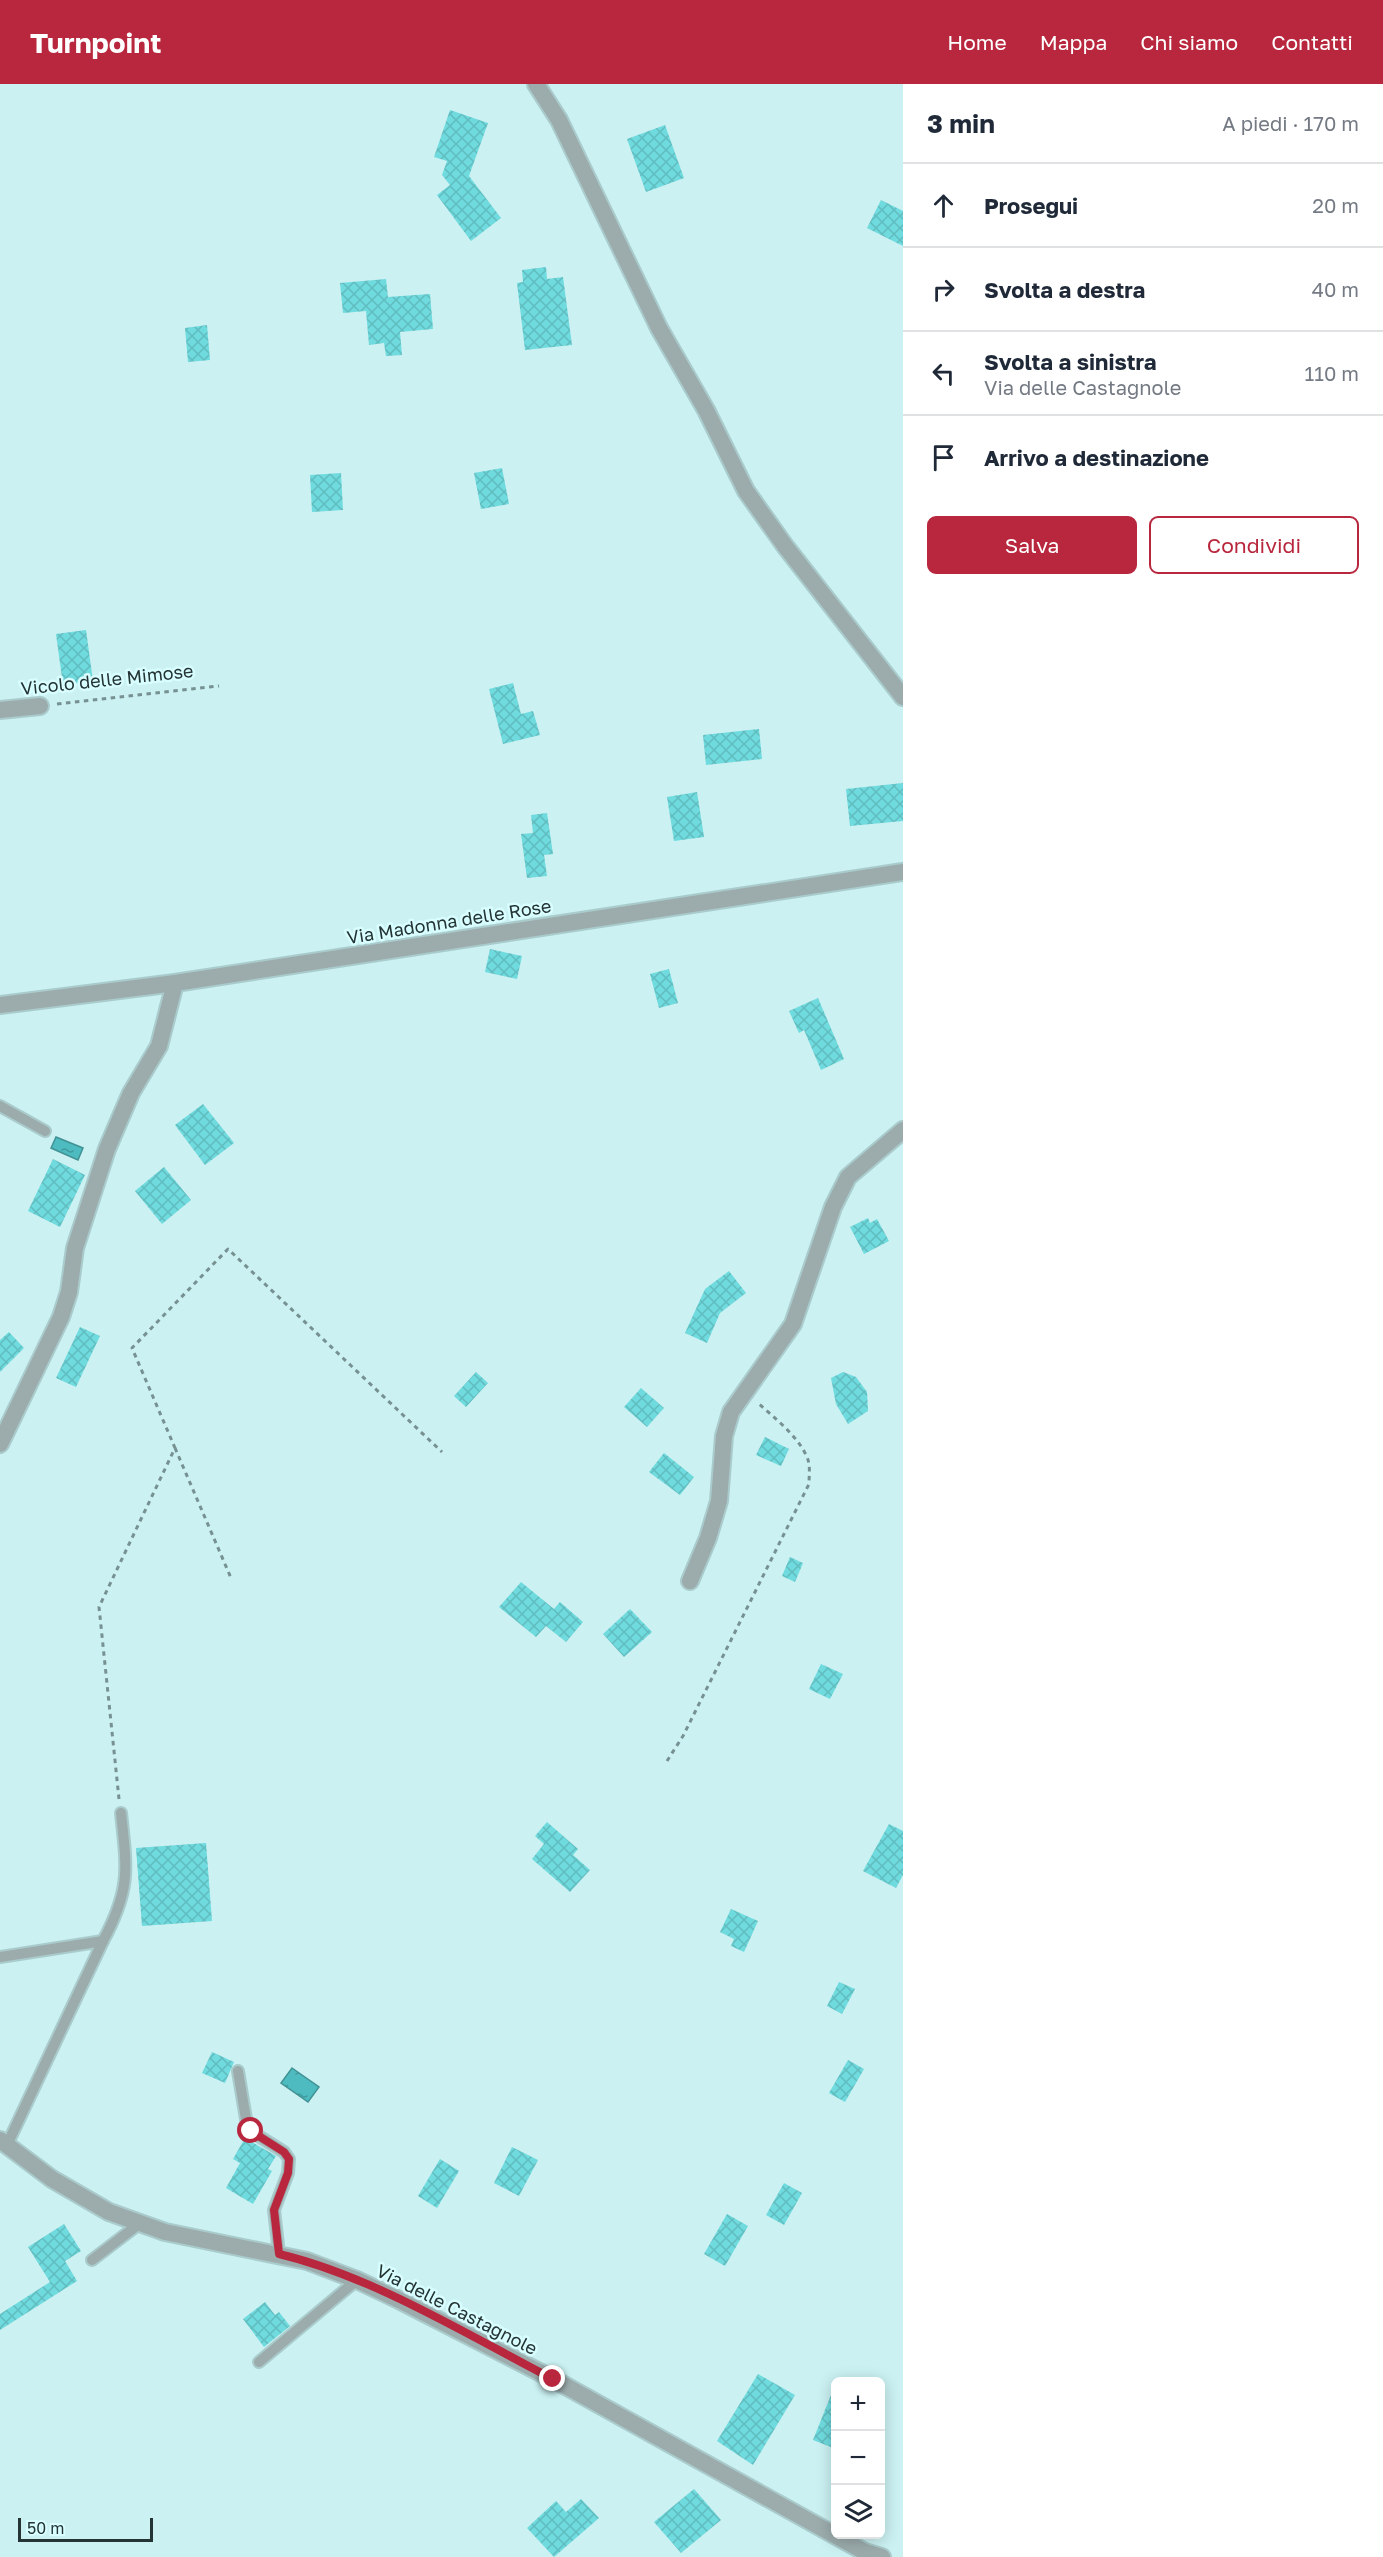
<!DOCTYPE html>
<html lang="it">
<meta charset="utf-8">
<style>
:root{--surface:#fff;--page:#f2f2f3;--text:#1f2937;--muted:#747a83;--line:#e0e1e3;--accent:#b8273d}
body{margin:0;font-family:"Golos Text",sans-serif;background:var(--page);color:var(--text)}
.controls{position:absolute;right:18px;bottom:18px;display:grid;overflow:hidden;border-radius:9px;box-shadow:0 3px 15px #0003}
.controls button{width:54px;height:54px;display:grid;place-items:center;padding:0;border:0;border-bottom:2px solid var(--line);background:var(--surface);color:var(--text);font:30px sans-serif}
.scale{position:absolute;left:18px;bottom:15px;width:135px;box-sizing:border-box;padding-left:6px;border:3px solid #243334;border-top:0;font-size:16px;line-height:21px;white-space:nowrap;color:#243334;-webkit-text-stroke:4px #d8feff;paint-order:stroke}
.stop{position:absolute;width:18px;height:18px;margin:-14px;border:4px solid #b8273d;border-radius:50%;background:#fff}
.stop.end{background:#b8273d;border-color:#fff;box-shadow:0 2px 6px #0008}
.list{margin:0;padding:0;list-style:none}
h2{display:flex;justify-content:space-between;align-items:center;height:78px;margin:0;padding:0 24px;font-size:26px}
h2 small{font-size:20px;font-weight:400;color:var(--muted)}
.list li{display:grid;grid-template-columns:39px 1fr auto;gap:18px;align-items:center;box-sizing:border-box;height:84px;padding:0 24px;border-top:2px solid var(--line)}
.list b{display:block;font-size:22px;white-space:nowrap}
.list p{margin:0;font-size:20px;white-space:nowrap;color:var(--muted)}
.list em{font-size:20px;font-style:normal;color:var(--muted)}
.actions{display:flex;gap:12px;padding:18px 24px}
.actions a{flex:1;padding:14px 0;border:2px solid var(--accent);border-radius:9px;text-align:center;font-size:21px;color:var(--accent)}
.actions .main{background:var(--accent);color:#fff}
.icon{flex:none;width:33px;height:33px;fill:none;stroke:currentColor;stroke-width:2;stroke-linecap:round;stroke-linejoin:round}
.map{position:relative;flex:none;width:903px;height:2473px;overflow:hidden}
header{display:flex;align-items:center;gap:36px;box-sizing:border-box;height:84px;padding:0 30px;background:var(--accent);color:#fff}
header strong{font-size:28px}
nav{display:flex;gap:33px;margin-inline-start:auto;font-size:21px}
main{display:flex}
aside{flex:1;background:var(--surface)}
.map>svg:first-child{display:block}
.water{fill:url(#water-ripples);stroke:#419295;stroke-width:1.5}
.building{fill:url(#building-cross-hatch)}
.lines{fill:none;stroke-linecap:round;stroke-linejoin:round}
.service-casing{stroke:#aacbcc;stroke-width:14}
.minor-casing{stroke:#aacbcc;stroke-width:20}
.path{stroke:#779192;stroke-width:3;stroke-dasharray:4.5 4.5;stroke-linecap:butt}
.service{stroke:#9cacad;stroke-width:10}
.minor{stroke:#9cacad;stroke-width:16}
.route{stroke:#b8273d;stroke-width:8}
.labels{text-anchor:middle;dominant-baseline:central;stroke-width:5;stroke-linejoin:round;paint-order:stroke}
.street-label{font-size:18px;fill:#243334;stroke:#d8feff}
</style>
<header>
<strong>Turnpoint</strong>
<nav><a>Home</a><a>Mappa</a><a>Chi siamo</a><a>Contatti</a></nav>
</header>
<main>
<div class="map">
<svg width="903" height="2473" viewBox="0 0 903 2473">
<defs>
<pattern id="water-ripples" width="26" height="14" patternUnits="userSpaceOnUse" patternTransform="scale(1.5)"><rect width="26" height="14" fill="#4dbbbf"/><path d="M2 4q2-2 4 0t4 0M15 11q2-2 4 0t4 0" fill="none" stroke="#40999c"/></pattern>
<pattern id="building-cross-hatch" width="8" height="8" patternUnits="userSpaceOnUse" patternTransform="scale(1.5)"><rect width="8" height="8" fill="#6fdbde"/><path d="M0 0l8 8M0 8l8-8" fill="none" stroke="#60bcbf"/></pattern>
</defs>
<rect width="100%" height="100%" fill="#cbf1f2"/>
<!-- water -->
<g class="water">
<polygon points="56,1053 83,1064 78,1076 51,1064"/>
<polygon points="292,1984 319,2003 308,2018 281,1999"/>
</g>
<!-- building -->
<g class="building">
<polygon points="450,26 488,39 469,92 501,134 471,157 437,111 450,101 442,91 447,77 434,73"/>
<polygon points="665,41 684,94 646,108 627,55"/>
<polygon points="881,116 903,127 903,162 867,144"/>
<polygon points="546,183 547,195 563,193 572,261 525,266 517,199 523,198 522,186"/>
<polygon points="386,195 388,213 430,210 433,245 400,248 402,271 386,272 384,259 369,261 366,227 343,229 340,199"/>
<polygon points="207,241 210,276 188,278 185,244"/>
<polygon points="502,384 509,420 481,425 474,389"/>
<polygon points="341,389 343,426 312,428 310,391"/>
<polygon points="86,546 93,597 63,601 56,550"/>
<polygon points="513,599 521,630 533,627 540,651 503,660 489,605"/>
<polygon points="759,645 762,675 706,681 703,651"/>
<polygon points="903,699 903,737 850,742 846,705"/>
<polygon points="697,708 704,753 674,757 667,713"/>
<polygon points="547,729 553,770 544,771 547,792 527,794 521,750 533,749 531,731"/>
<polygon points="490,865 522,872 517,895 485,888"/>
<polygon points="669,885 678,919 659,924 650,890"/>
<polygon points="818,914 844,975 821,986 804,946 799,949 789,927"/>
<polygon points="203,1020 234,1059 205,1081 175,1041"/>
<polygon points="53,1075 85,1091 60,1143 28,1127"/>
<polygon points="164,1083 191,1116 162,1140 135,1107"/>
<polygon points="868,1134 870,1139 877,1135 889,1157 864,1170 850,1143"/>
<polygon points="729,1187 746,1209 720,1229 707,1259 685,1249 705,1205"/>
<polygon points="80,1243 100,1252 76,1303 56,1294"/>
<polygon points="9,1248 24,1264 0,1288 0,1256"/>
<polygon points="476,1288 488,1299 466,1323 454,1312"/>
<polygon points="843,1288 856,1293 867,1308 868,1327 848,1340 836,1320 831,1294"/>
<polygon points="641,1304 664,1324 647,1343 624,1323"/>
<polygon points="765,1353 789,1365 781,1382 756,1371"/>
<polygon points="664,1369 694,1393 680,1411 649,1388"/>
<polygon points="790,1473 803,1479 795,1498 782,1492"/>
<polygon points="521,1498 554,1525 560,1518 583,1538 566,1558 546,1542 536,1553 499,1523"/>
<polygon points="630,1525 652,1548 624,1573 603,1550"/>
<polygon points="821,1580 843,1590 830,1615 809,1605"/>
<polygon points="547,1738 578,1765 573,1771 590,1786 570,1808 532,1775 544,1760 535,1752"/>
<polygon points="889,1740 903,1747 903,1791 896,1804 863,1787"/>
<polygon points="206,1759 212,1837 142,1842 136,1764"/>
<polygon points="731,1825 758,1837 744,1868 731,1862 734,1855 720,1848"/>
<polygon points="839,1898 855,1905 842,1930 827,1922"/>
<polygon points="212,1968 234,1978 225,1999 202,1989"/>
<polygon points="848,1976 864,1985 845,2018 829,2009"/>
<polygon points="245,2054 276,2072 268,2085 272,2087 253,2120 226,2104 240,2079 233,2075"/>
<polygon points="512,2063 538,2076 519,2112 494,2099"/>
<polygon points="440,2075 459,2087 437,2124 418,2112"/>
<polygon points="784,2099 802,2109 784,2141 766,2131"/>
<polygon points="727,2130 748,2142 725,2182 704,2170"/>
<polygon points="64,2140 81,2167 65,2177 77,2197 0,2246 0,2230 50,2198 28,2163"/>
<polygon points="265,2218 275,2231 279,2228 290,2242 264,2263 243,2235"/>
<polygon points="758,2290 795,2311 753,2381 717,2357"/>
<polygon points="835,2301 836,2301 836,2365 813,2356"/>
<polygon points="694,2405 721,2436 681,2469 654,2438"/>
<polygon points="581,2415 599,2434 554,2473 527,2444 556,2417 566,2428"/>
</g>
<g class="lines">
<!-- service casing -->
<g class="service-casing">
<g id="service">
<polyline points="0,1022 45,1047"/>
<path d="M103,1857C131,1805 127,1785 121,1729"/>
<polyline points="0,1873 103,1857 7,2061"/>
<polyline points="238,1987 247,2041 257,2051 284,2068 289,2075 288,2089 274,2126 279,2170"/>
<polyline points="92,2176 139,2140"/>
<polyline points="259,2278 357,2196"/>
</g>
</g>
<!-- minor casing -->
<g class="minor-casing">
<g id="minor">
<polyline points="536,0 559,36 659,244 706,326 746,407 785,462 903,613"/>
<polyline points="0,626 40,622"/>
<polyline points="0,921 175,899 903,788"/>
<polyline points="0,1360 61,1233 69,1208 75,1164 107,1065 131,1009 159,962 175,899"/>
<polyline points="690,1497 708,1454 719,1417 724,1352 731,1328 793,1240 833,1123 848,1093 903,1046"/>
<polyline points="0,2056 52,2095 109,2128 165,2148 307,2177 357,2196 399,2216 553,2295 865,2468 882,2473"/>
</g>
</g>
<!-- path -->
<g class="path">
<polyline points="57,620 219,602"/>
<polyline points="175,1364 231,1494"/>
<path d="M667,1677L683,1652L809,1400C809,1390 811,1380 806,1371C796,1350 773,1333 757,1318"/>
<polyline points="119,1715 99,1523 175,1364 132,1264 228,1165 442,1368"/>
</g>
<!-- service -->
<use href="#service" class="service"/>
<!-- minor -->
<use href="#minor" class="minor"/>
</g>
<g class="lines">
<!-- route -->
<path class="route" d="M251,2047L284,2068L289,2075L288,2089L274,2126L279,2170C372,2192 468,2251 553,2295"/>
</g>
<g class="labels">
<!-- street labels -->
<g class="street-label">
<text transform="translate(107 595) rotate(-6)">Vicolo delle Mimose</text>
<text transform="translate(449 837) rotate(-9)">Via Madonna delle Rose</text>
<text transform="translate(457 2225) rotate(27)">Via delle Castagnole</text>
</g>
</g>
</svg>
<div class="controls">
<button>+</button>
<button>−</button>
<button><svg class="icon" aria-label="layers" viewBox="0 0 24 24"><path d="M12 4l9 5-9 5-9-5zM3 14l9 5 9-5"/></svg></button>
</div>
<div class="scale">50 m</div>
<div class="stop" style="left:251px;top:2047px"></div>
<div class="stop end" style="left:553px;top:2295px"></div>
</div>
<aside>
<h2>3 min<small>A piedi · 170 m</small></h2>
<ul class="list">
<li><svg class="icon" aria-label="ahead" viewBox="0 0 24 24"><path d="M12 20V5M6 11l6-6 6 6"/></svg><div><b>Prosegui</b></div><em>20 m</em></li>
<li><svg class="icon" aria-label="right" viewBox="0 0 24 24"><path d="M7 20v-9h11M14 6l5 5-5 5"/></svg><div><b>Svolta a destra</b></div><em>40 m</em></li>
<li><svg class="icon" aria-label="left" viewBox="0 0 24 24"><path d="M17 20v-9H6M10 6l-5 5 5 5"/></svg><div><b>Svolta a sinistra</b><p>Via delle Castagnole</p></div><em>110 m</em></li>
<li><svg class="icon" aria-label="arrive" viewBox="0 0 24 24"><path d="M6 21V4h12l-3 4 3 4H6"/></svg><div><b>Arrivo a destinazione</b></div></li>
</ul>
<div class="actions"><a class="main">Salva</a><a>Condividi</a></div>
</aside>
</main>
